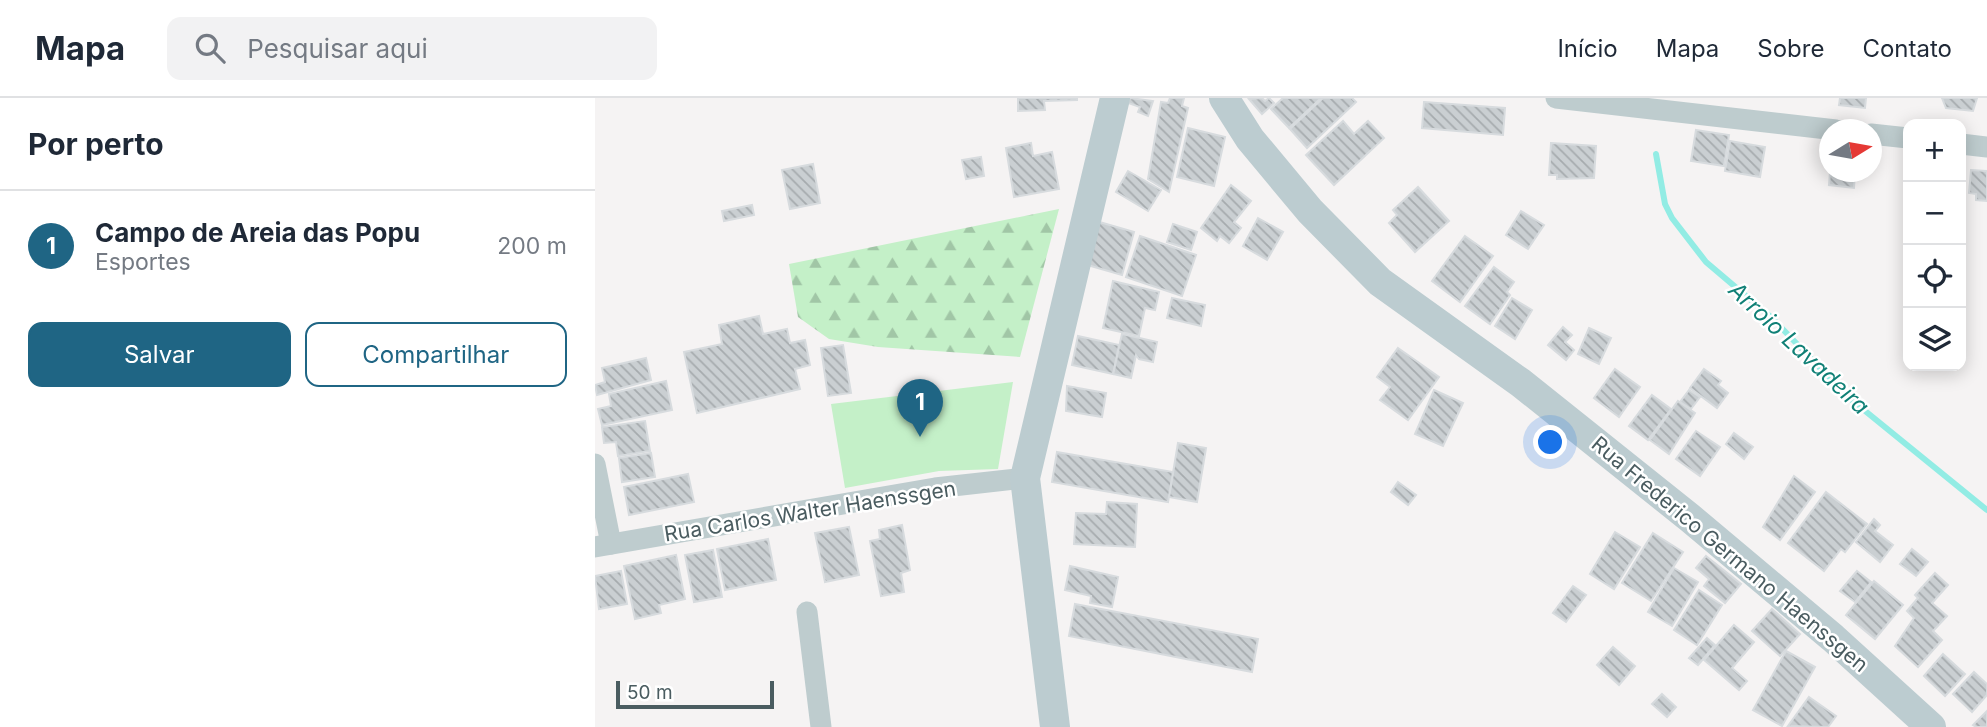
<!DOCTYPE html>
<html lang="pt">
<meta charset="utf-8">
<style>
:root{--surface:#fff;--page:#f2f2f3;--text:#1f2937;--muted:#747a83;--line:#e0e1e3;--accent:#1f6584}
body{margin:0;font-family:Inter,sans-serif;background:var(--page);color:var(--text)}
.controls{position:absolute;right:21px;top:21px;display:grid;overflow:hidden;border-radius:14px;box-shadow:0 4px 18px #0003}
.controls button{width:63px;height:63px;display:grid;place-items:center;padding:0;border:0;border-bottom:2px solid var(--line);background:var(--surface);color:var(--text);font:35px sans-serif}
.compass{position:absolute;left:1224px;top:21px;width:63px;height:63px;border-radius:50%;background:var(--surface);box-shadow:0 4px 18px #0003;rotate:79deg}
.scale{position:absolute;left:21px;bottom:18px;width:158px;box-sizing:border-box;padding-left:7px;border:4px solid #4a5c60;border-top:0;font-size:19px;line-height:24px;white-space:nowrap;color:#4a5c60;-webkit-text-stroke:5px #fff;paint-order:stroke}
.you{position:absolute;left:956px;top:345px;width:24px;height:24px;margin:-18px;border:5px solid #fff;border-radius:50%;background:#1a73e8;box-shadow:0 0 0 10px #1a73e833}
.badge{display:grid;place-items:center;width:46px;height:46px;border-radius:50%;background:var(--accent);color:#fff;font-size:23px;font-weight:700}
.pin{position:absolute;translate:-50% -58px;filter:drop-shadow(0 2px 4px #0008)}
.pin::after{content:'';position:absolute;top:37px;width:24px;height:21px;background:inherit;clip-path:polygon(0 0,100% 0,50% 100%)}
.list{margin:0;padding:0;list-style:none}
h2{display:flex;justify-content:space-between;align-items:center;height:91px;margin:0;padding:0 28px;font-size:30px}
h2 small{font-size:23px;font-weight:400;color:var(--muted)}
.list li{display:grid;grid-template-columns:46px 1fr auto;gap:21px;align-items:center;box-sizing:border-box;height:112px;padding:0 28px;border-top:2px solid var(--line)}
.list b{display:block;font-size:26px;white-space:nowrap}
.list p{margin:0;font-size:23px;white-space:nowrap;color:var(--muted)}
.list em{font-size:23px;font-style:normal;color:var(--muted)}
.actions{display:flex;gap:14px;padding:21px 28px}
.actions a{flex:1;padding:16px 0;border:2px solid var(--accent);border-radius:14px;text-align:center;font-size:24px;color:var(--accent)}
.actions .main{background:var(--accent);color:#fff}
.icon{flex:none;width:38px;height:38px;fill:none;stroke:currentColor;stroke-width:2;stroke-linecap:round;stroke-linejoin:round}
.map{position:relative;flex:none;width:1392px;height:629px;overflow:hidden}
header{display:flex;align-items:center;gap:42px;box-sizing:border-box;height:98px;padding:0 35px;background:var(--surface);border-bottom:2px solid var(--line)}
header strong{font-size:33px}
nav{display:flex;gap:38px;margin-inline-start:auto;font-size:24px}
.search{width:490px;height:63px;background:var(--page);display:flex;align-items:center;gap:18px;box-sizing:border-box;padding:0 24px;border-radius:14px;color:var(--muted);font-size:26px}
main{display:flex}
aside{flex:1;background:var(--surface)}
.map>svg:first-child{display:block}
.green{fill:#c4f0c8}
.forest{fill:url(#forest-firs)}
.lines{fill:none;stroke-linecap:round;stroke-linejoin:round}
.stream{stroke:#92ece4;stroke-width:6}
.building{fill:url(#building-back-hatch);stroke:#d7dbde;stroke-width:2}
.street{stroke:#beccce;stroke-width:21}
.secondary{stroke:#bcccd0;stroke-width:30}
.labels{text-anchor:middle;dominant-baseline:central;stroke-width:5;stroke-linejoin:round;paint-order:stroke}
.street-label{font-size:21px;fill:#4a5c60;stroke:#fff}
.water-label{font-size:23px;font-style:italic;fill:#108076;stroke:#fff}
</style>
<header>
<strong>Mapa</strong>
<div class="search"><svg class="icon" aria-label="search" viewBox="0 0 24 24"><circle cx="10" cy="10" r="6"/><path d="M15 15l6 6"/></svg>Pesquisar aqui</div>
<nav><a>Início</a><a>Mapa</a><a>Sobre</a><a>Contato</a></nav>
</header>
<main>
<aside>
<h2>Por perto<small></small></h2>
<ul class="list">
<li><span class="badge">1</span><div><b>Campo de Areia das Popu</b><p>Esportes</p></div><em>200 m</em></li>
</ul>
<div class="actions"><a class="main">Salvar</a><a>Compartilhar</a></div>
</aside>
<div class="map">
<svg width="1392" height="629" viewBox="0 0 1392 629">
<defs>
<pattern id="forest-firs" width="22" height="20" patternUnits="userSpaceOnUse" patternTransform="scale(1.75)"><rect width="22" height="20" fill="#c4f0c8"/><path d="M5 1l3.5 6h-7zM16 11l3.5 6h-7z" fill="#a1c6a6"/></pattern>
<pattern id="building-back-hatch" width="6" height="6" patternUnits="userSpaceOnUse" patternTransform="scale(1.75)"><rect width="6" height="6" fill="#cacfd2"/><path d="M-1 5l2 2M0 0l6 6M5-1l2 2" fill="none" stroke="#a6abae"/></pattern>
</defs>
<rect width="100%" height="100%" fill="#f5f3f3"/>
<!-- green -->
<polygon class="green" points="418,284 403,371 344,373 250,390 236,306"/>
<!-- forest -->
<polygon class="forest" points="464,111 425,259 283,249 234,241 203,219 194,166"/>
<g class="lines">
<!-- stream -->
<polyline class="stream" points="1061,56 1070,106 1077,120 1111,164 1177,220 1253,299 1392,412"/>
</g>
<!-- building -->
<g class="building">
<polygon points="423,0 482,0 482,2 449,3 450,12 423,13"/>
<polygon points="535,0 558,3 553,18 543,14 545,9 533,5"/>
<polygon points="575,0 589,0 587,8 593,10 574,94 553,81 566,4 573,5"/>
<polygon points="667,0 670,3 674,0 679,5 667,16 654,1"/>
<polygon points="688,0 726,0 694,30 676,11"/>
<polygon points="728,0 757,0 761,4 712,50 695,31"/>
<polygon points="1245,0 1271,0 1270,10 1244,7"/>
<polygon points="1347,0 1382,0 1378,13 1351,10"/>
<polygon points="829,4 910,10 908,37 827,30"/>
<polygon points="748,23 759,36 773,23 789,40 739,87 711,57"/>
<polygon points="593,30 630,39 619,88 582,79"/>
<polygon points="1101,32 1134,37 1129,68 1096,63"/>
<polygon points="1135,43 1170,49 1165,79 1130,73"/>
<polygon points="436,45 438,58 457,54 464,91 419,99 411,50"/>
<polygon points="956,45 1001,48 999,80 962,81 962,77 954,77"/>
<polygon points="386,59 389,78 371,81 367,62"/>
<polygon points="218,66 225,105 195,111 187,72"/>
<polygon points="1376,72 1392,73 1392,103 1381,102 1381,96 1374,95"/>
<polygon points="533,73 566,92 553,113 521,94"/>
<polygon points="1235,74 1260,74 1259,90 1234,87"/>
<polygon points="636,87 656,103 639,124 646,130 634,145 625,138 622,143 606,130"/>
<polygon points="823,89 854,123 820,154 794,125 802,117 798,112"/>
<polygon points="157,107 159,117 129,123 127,113"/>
<polygon points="926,113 949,127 933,151 911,137"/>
<polygon points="663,120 688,134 672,162 648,148"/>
<polygon points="501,123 539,134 527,177 489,166"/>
<polygon points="578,126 602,134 596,152 572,144"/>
<polygon points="545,138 601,157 587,198 531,179"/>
<polygon points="870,138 898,158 865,204 837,183"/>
<polygon points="899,169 919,184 912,194 915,197 895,226 870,208"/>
<polygon points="518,183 564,194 560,212 550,210 544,238 508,230"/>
<polygon points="577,200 610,207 606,228 572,220"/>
<polygon points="917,200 937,212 920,241 900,228"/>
<polygon points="164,218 168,236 192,231 195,245 210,242 215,267 200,271 205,291 102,315 89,254 127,246 124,227"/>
<polygon points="968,229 977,237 970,244 979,252 971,262 953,247"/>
<polygon points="994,230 1016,240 1004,266 983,256"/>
<polygon points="527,236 562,244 558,264 544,261 541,257 536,280 518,276"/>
<polygon points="483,238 524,247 518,276 477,267"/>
<polygon points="248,247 256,295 233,298 226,250"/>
<polygon points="803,250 844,279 813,322 785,302 795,289 782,279"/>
<polygon points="51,260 56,282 2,297 0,287 10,284 7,270"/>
<polygon points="1020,271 1045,289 1024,319 999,300"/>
<polygon points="1109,271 1126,283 1123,287 1133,295 1122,310 1095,290"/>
<polygon points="71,283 77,312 7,327 3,311 16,308 14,296"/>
<polygon points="472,288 511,295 507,319 471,313"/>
<polygon points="839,292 868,305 848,348 820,336"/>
<polygon points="1094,292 1105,299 1096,311 1085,304"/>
<polygon points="1057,297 1076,311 1053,342 1034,328"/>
<polygon points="1083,303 1100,315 1074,356 1055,342"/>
<polygon points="50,323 55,353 23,358 21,344 9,345 7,329"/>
<polygon points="1101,333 1125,349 1105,378 1081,361"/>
<polygon points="1139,335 1158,349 1149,361 1131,346"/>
<polygon points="583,345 611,350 602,404 574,399"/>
<polygon points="462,354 578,374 573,404 457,384"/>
<polygon points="56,355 60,379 27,384 24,360"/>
<polygon points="93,376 99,404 34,417 29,389"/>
<polygon points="1199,378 1220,394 1185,442 1168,429"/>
<polygon points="803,384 821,397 813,407 796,394"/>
<polygon points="1231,394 1272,426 1250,454 1246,451 1229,473 1193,445"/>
<polygon points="512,404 542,406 540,449 479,446 481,415 511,416"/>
<polygon points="1279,421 1285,427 1280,433 1298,447 1285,464 1261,444"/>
<polygon points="307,427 315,472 306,475 309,494 286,498 275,443 285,441 284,432"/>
<polygon points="254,429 264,477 230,484 220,435"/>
<polygon points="1020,434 1045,449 1019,491 995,476"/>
<polygon points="1058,435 1088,454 1056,503 1027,485"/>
<polygon points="173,441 181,482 130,492 122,451"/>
<polygon points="1317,451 1333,464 1321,478 1305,466"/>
<polygon points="118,452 127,499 99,504 90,457"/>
<polygon points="81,457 90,501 64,507 66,515 40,521 29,468"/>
<polygon points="1111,458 1146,486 1130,505 1109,488 1114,481 1101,470"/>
<polygon points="475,468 523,479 517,509 495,505 496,498 470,492"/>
<polygon points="1079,470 1103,484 1077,528 1053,514"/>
<polygon points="26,473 32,506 4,511 0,478"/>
<polygon points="1262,473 1276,484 1260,504 1245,493"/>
<polygon points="1340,475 1353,487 1337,505 1352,518 1338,533 1347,542 1323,569 1300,548 1319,520 1312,513 1323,500 1320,497"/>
<polygon points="1279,483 1308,507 1280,541 1251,517"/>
<polygon points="978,488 991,497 971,524 958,515"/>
<polygon points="1104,492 1127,507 1102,547 1079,532"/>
<polygon points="480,506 663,541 657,574 474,538"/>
<polygon points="1177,511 1205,536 1185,558 1157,533"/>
<polygon points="1139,527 1159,544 1137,570 1152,583 1144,592 1109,562"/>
<polygon points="1112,540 1120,547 1103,567 1094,560"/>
<polygon points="1018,549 1040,568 1024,587 1002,567"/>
<polygon points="1191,553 1220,569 1187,628 1158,612"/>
<polygon points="1348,556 1370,576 1350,598 1329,578"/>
<polygon points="1379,574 1392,586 1392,597 1377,614 1358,596"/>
<polygon points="1067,596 1081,609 1072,619 1057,606"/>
<polygon points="1214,599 1241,618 1233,629 1193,628"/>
<polygon points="1392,613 1392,629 1381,629 1378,627"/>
</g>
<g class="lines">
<!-- street -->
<g class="street">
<polyline points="961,0 1241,32"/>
<polyline points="1276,36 1313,40"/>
<polyline points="1366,46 1392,49"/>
<polyline points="0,366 16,446"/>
<polyline points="0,449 340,390 430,380"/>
<polyline points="212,514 226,629"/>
</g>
<!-- secondary -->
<g class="secondary">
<polyline points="629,0 655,41 715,113 785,184 926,285 1095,420 1238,540 1336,629"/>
<polyline points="460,629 430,380 520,0"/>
</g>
</g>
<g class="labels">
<!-- street labels -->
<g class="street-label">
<text transform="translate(215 413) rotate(-9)">Rua Carlos Walter Haenssgen</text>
<text transform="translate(1135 456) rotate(40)">Rua Frederico Germano Haenssgen</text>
</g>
<!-- water labels -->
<g class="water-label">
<text transform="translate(1204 250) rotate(43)">Arroio Lavadeira</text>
</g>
</g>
</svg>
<div class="controls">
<button>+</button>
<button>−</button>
<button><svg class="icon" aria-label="locate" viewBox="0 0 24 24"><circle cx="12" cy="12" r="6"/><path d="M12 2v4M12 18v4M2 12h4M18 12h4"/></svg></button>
<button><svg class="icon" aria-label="layers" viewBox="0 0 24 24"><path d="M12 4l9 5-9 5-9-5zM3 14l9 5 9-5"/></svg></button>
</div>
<svg class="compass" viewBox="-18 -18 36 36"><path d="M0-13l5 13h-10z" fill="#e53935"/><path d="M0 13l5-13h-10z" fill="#747a83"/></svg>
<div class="scale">50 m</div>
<div class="you"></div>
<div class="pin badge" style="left:325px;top:339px">1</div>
</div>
</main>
